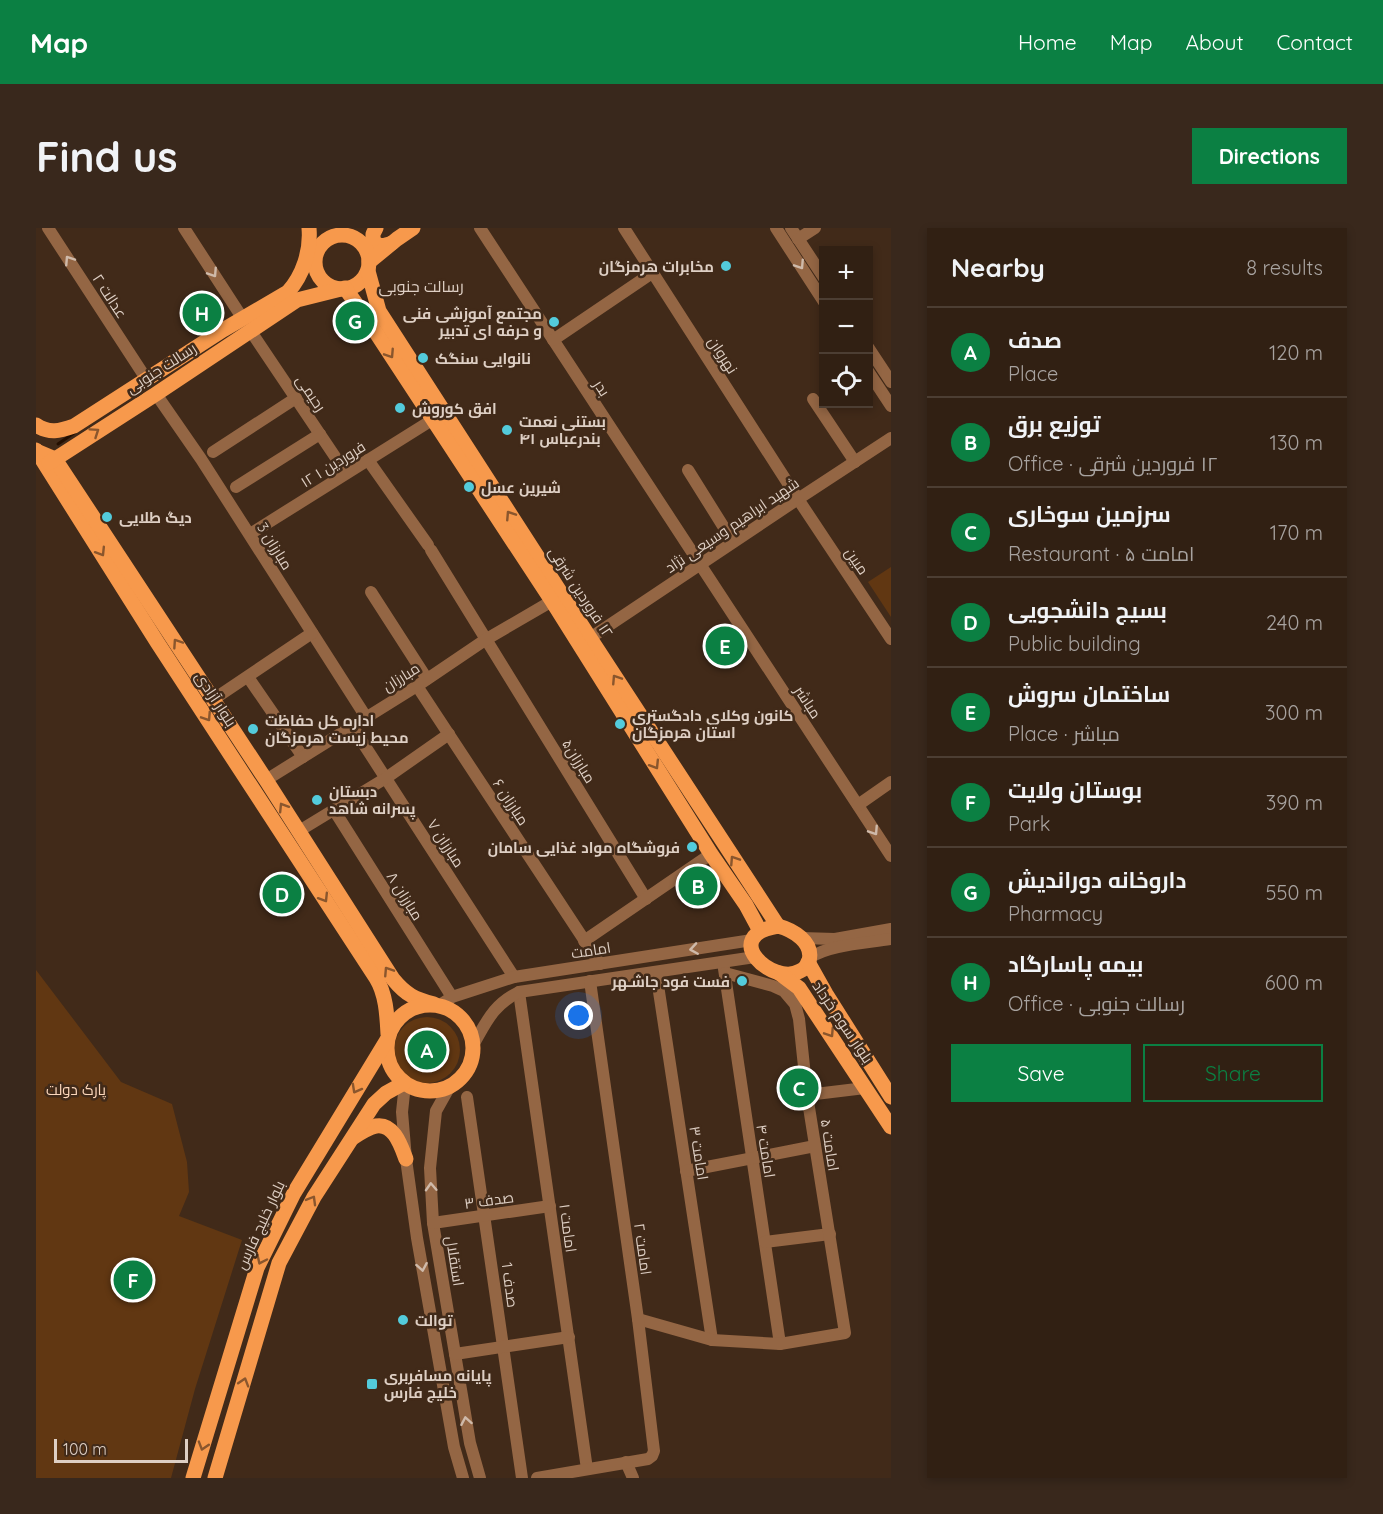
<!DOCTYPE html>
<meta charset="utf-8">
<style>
:root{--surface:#312013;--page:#39281c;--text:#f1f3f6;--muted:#a8a3a0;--line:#4c3e33;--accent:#0b8043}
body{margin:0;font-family:Quicksand,Cairo,sans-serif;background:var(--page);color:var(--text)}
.controls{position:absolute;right:18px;top:18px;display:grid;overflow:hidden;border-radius:0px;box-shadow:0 3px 9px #0003}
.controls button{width:54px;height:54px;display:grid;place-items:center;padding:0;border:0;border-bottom:2px solid var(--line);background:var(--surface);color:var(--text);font:30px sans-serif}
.scale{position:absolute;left:18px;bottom:15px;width:134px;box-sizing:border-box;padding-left:6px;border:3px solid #decfc4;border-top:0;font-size:16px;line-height:21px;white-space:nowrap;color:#decfc4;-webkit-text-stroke:4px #412a19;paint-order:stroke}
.you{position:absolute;left:543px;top:788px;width:21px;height:21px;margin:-15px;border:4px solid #fff;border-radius:50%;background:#1a73e8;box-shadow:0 0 0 9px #1a73e833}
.badge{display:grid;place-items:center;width:39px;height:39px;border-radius:50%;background:var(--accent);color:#fff;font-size:20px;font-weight:700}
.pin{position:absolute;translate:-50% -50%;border:3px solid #fff;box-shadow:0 2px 6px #0006}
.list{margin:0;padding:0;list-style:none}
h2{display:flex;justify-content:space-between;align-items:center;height:78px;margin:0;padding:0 24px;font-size:26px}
h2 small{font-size:20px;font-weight:400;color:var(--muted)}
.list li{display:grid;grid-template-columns:39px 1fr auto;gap:18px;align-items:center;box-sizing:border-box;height:90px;padding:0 24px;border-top:2px solid var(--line)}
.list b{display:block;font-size:22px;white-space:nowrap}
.list p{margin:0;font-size:20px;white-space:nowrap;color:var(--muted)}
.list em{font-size:20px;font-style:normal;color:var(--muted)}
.actions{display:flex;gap:12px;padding:18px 24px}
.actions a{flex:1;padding:14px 0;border:2px solid var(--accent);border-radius:0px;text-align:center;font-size:21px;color:var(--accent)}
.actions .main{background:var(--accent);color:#fff}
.icon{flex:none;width:33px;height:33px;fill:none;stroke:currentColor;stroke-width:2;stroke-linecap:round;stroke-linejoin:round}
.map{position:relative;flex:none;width:855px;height:1250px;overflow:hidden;border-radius:0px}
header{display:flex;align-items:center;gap:36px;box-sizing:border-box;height:84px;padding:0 30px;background:var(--accent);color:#fff}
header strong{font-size:28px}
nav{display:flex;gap:33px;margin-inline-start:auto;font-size:21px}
.intro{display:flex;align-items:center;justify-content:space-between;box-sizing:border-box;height:144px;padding:0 36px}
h1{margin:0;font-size:42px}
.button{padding:15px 27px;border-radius:0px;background:var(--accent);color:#fff;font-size:21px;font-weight:700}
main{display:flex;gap:36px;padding:0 36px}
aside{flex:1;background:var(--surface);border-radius:0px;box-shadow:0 3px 9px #0003}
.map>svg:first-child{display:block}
.green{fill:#613712}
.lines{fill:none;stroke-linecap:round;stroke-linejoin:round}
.stream{stroke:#240f01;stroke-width:3}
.minor{stroke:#946644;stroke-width:12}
.major{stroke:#f7994c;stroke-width:15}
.oneway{stroke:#cfbaaa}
.oneway2{stroke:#8a562d}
.poi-dot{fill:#53cbdb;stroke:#412a19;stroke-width:2}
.labels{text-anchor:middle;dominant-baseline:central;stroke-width:5;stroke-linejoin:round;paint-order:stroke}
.poi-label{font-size:15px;font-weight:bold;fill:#decfc4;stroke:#412a19;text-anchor:start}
.street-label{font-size:15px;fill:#decfc4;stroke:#412a19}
.park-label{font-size:15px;fill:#fdd7bb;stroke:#412a19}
.neighbourhood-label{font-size:16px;fill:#decfc4;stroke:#412a19}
</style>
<header>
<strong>Map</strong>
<nav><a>Home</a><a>Map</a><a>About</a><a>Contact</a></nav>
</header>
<div class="intro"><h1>Find us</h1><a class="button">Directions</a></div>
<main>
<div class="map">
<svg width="855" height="1250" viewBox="0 0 855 1250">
<rect width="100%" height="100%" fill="#412a19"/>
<!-- green -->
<g class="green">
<polygon points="855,339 855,389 832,354"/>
<polygon points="0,742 85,854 136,876 151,934 153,964 143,988 206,1012 159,1161 135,1250 0,1250"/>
<circle cx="391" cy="822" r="33"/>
</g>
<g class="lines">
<!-- stream -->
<polyline class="stream" points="22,216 38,205"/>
<!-- minor -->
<g class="minor">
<polyline points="12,0 111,152"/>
<polyline points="148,0 207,91"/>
<polyline points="444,0 855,628"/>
<polyline points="588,0 762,271 855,411"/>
<polyline points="740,0 788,74"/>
<polyline points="755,0 788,50"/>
<polyline points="762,11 779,0"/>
<polyline points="214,102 310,245"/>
<polyline points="517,112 616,45"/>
<polyline points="832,119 855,154"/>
<polyline points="832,143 855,178"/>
<polyline points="120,166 165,231 330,489"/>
<polyline points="777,171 819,234"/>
<polyline points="177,224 260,170"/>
<polyline points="332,232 392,317"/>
<polyline points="652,242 697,314"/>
<polyline points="200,259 284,206"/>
<polyline points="214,306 396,192"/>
<polyline points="395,322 610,671"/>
<polyline points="335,364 391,451"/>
<polyline points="554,410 762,271 855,210"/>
<polyline points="212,449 267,529"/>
<polyline points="381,458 564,736"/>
<polyline points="178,471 276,405"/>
<polyline points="316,498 478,749"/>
<polyline points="230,552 381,458 449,412 516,373"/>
<polyline points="822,577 855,554"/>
<polyline points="298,582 416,769"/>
<polyline points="263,603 350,550 413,506"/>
<polyline points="765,710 799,711 855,701"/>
<polyline points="548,713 675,626"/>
<path d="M774,730C791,717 832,715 855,711"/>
<polyline points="687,734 744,1116"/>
<polyline points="620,744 676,1112"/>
<polyline points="483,764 551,1241"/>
<polyline points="404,777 416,769 478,749 716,712"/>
<path d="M437,817C451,793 457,777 483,764L719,729"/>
<polyline points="369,856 366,884 370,931 381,1010 418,1219 427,1250"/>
<polyline points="414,858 400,883 394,940 397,995 434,1215 444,1250"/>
<polyline points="771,867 829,860"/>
<polyline points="431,869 486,1250"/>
<polyline points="650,943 779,918"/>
<polyline points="397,995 514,978"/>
<polyline points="729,1014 794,1006"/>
<polyline points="602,1091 676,1112 744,1116 809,1105 771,867 763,791 759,776 748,763 737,758 689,745"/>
<polyline points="419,1126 533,1109"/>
<polyline points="590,1234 597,1250"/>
<polyline points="501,1250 612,1231 616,1228 618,1223 602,1091 554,753"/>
</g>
<!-- major -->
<g class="major">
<path d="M340,0L337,6V11C341,20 348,18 356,15"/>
<circle cx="306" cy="34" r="27"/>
<polyline points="333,34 361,11 377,0"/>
<polyline points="332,43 343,83 554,410 742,698"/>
<polyline points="309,60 333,94 516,373 675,626 710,677 724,703"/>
<path d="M0,197C13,206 24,203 38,198L187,102L252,64C267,47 275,23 273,0"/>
<path d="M0,222L121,414L340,750C350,766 351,787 352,806"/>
<path d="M0,223L19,231L230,552L357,751C370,767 379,771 398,776"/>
<polyline points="13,235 120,166 261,72 305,61"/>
<path d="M742,698C757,702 778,714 773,733C771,738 769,741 764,743C737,759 682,708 742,698Z"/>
<polyline points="772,734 790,766 855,869"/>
<polyline points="743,745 763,760 855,899"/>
<circle cx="394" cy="820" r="43"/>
<path d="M318,909C324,905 332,900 340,898C358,895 365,918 370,931"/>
<polyline points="157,1250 221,1040 258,965 351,812"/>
<polyline points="179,1250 243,1035 278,969 338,876 350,865 368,855"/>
</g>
</g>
<!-- one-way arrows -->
<defs><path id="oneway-chevron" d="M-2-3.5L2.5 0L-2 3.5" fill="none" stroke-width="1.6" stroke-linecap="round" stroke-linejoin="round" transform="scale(1.5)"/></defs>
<g class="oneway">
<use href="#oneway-chevron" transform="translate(33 32) rotate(-123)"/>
<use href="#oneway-chevron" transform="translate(764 37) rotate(57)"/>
<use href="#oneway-chevron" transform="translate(177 45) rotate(57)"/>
<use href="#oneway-chevron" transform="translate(838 603) rotate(57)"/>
<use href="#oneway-chevron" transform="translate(658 721) rotate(171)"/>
<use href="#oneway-chevron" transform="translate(395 959) rotate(-93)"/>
<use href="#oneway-chevron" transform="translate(386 1039) rotate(80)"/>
<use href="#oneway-chevron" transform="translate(430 1193) rotate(-100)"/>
</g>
<g class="oneway2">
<use href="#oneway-chevron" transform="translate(354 126) rotate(57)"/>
<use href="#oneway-chevron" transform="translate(59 204) rotate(-34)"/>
<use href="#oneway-chevron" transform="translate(474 287) rotate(-123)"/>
<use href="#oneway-chevron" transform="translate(65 324) rotate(58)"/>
<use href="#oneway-chevron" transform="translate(141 415) rotate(-124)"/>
<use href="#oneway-chevron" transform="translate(580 451) rotate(-123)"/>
<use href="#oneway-chevron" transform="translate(171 489) rotate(57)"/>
<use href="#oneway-chevron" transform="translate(619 537) rotate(58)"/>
<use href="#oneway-chevron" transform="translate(247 579) rotate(-122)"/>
<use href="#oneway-chevron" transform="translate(698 632) rotate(-123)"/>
<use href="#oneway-chevron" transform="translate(288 670) rotate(58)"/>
<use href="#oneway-chevron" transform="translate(352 743) rotate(-123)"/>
<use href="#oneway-chevron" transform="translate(794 805) rotate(57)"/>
<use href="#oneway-chevron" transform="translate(320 861) rotate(119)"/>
<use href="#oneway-chevron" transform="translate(276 972) rotate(-60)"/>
<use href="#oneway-chevron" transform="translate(225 1032) rotate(115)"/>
<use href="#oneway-chevron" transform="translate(208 1154) rotate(-73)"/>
<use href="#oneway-chevron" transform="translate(167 1218) rotate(107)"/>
</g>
<!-- markers -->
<g class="poi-dot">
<circle cx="690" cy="38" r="6"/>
<circle cx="518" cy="94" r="6"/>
<circle cx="387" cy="130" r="6"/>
<circle cx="364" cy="180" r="6"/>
<circle cx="471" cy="202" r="6"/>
<circle cx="433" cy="259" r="6"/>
<circle cx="71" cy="289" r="6"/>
<circle cx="584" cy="496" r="6"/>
<circle cx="217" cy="501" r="6"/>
<circle cx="281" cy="572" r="6"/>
<circle cx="656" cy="619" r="6"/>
<circle cx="706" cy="753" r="6"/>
<circle cx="367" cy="1092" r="6"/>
<rect x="330" y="1150" width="12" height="12" rx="3"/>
</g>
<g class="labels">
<!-- poi labels -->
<g class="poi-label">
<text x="678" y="38" text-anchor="end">مخابرات هرمزگان</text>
<text x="506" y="85" text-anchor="end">مجتمع آموزشی فنی<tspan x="506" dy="17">و حرفه ای تدبیر</tspan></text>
<text x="399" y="130">نانوایی سنگک</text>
<text x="376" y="180">افق کوروش</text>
<text x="483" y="193">بستنی نعمت<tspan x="483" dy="17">بندرعباس ۴۱</tspan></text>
<text x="445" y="259">شیرین عسل</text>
<text x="83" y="289">دیگ طلایی</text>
<text x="596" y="487">کانون وکلای دادگستری<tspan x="596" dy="17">استان هرمزگان</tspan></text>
<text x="229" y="492">اداره کل حفاظت<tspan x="229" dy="17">محیط زیست هرمزگان</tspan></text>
<text x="293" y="563">دبستان<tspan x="293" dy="17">پسرانه شاهد</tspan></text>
<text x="644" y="619" text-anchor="end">فروشگاه مواد غذایی سامان</text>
<text x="694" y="753" text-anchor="end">فست فود جاشـهر</text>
<text x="379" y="1092">توالت</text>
<text x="348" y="1147">پایانه مسافربری<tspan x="348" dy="17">خلیج فارس</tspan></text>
</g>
<!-- street labels -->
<g class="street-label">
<text transform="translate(74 68) rotate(57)">عدالت ۲</text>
<text transform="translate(687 127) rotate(57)">نهروان</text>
<text transform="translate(125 140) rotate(-33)">رسالت جنوبی</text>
<text transform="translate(566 160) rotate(57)">بدر</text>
<text transform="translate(275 165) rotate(56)">رحیمی</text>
<text transform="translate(297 236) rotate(-32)">۱۲ فروردین ۱</text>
<text transform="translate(696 297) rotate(-34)">شهید ابراهیم وسیعی نژاد</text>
<text transform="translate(239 318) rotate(58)">مبارزان 3</text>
<text transform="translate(821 333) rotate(56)">مبین</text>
<text transform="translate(545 364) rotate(57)">١٢ فروردین شرقی</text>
<text transform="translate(365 449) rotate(-32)">مبارزان</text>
<text transform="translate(180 471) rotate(57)">بلوار آزادی</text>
<text transform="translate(772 474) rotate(57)">مباشر</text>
<text transform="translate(543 533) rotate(58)">مبارزان۵</text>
<text transform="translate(475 574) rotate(57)">مبارزان ۶</text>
<text transform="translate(410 615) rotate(57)">مبارزان ۷</text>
<text transform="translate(369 668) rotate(58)">مبارزان ۸</text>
<text transform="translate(555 722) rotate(-9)">امامت</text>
<text transform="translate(807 794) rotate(56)">بلوار سوم خرداد</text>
<text transform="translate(794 917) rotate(81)">امامت ۵</text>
<text transform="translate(730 923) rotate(81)">امامت ۴</text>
<text transform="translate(663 925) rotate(81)">امامت ۳</text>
<text transform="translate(453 972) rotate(-8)">صدف ۳</text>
<text transform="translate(224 997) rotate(-65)">بلوار خلیج فارس</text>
<text transform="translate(532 1000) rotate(82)">امامت ۱</text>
<text transform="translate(607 1021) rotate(82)">امامت ۲</text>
<text transform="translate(419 1033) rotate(81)">استقلال</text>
<text transform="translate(474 1057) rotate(82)">صدف 1</text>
</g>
<!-- park labels -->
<g class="park-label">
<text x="40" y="861">پارک دولت</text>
</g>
<!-- neighbourhood labels -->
<g class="neighbourhood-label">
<text x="385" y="58">رسالت جنوبی</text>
</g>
</g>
</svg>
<div class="controls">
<button>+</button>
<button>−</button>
<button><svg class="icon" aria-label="locate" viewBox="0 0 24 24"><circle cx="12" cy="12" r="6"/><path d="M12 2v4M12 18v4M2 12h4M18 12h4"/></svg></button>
</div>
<div class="scale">100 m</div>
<div class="you"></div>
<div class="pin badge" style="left:391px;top:822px">A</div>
<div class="pin badge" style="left:662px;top:658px">B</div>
<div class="pin badge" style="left:763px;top:860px">C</div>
<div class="pin badge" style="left:246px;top:666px">D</div>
<div class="pin badge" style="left:689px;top:418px">E</div>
<div class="pin badge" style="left:97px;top:1052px">F</div>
<div class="pin badge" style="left:319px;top:93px">G</div>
<div class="pin badge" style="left:166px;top:85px">H</div>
</div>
<aside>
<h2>Nearby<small>8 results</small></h2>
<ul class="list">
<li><span class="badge">A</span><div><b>صدف</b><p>Place</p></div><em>120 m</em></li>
<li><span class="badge">B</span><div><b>توزیع برق</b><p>Office · ١٢ فروردین شرقی</p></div><em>130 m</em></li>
<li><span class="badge">C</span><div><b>سرزمین سوخاری</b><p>Restaurant · امامت ۵</p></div><em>170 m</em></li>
<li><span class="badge">D</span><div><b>بسیج دانشجویی</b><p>Public building</p></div><em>240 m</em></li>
<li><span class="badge">E</span><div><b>ساختمان سروش</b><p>Place · مباشر</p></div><em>300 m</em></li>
<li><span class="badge">F</span><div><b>بوستان ولایت</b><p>Park</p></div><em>390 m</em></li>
<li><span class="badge">G</span><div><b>داروخانه دوراندیش</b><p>Pharmacy</p></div><em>550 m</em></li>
<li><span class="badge">H</span><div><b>بیمه پاسارگاد</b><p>Office · رسالت جنوبی</p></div><em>600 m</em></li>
</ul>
<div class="actions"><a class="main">Save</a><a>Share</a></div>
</aside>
</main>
